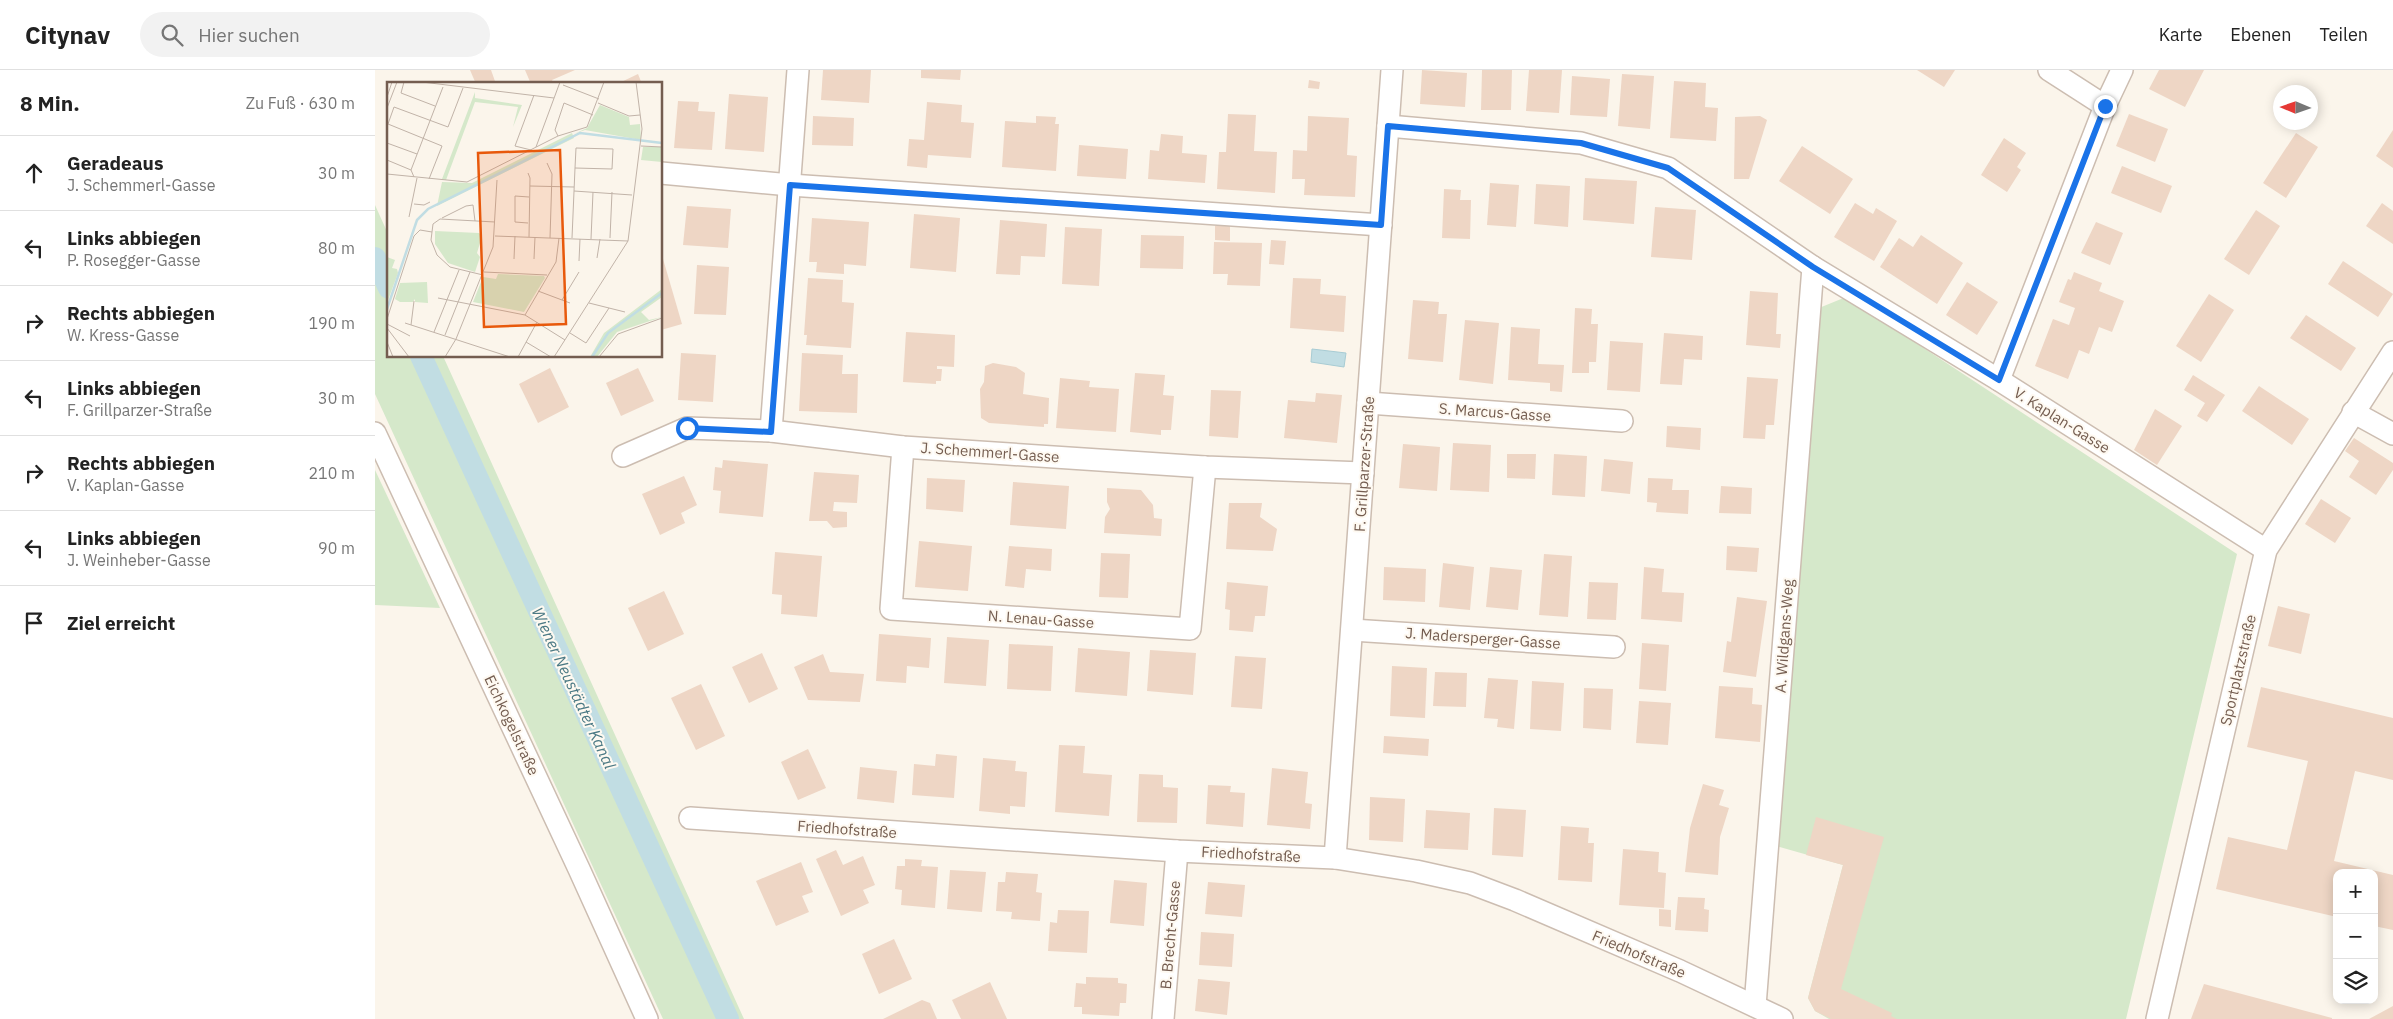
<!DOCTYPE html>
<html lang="de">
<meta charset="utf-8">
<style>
:root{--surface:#fff;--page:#f2f2f2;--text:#222;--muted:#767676;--line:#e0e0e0}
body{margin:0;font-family:"IBM Plex Sans",sans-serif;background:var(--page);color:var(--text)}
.controls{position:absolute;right:15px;bottom:15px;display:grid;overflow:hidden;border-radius:10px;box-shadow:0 2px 12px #0003}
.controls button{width:45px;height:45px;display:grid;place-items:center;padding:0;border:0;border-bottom:1px solid var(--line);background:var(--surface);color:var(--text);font:25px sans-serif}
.compass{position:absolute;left:1898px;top:15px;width:45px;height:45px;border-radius:50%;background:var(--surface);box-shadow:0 2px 12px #0003;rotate:272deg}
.stop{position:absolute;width:15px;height:15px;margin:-11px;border:4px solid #1a73e8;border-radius:50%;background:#fff}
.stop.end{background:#1a73e8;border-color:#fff;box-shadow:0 1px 5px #0008}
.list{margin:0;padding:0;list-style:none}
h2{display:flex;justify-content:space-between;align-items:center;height:65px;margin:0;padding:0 20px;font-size:21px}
h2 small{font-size:16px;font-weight:400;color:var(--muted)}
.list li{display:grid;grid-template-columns:32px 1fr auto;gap:15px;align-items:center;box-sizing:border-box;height:75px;padding:0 20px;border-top:1px solid var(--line)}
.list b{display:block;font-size:19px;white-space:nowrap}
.list p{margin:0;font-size:16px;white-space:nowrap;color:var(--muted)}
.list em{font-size:16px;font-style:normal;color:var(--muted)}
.icon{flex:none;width:28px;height:28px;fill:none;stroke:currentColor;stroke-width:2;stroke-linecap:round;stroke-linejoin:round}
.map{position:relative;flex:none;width:2018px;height:949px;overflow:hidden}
header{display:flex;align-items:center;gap:30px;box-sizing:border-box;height:70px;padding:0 25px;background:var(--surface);border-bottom:1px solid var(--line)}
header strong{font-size:24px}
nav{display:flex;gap:28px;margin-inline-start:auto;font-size:18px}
.search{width:350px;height:45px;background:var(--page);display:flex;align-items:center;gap:12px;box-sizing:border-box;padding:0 18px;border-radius:28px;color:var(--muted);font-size:19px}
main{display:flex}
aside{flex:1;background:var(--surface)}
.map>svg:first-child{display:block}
.green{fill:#d5e8ca}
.water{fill:#c1dde3;stroke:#a8ccd4}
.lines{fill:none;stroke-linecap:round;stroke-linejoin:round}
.canal{stroke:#c1dde3;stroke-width:22}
.building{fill:#eed6c5}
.minor-casing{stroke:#ccbdb1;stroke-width:24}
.minor{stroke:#fff;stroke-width:21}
.route{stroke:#1a73e8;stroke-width:6}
.labels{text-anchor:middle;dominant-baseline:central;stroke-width:4;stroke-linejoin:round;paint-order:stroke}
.street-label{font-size:15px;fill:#745d50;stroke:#fef9f1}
.water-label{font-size:16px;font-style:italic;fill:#4c7a85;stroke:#fef9f1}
.inset-river{fill:none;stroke:#c1dde3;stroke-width:2.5}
.inset-road{fill:none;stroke:#c1b3a8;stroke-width:1}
.view{fill:#e8590c;fill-opacity:0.15;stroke:#e8590c;stroke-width:2.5}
.inset-edge{fill:none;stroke:#745d50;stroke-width:2.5}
</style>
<header>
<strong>Citynav</strong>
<div class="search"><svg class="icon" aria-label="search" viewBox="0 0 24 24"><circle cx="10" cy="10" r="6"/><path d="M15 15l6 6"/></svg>Hier suchen</div>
<nav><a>Karte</a><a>Ebenen</a><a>Teilen</a></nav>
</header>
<main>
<aside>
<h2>8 Min.<small>Zu Fuß · 630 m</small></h2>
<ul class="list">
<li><svg class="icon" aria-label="ahead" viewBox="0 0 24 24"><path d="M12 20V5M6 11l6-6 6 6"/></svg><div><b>Geradeaus</b><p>J. Schemmerl-Gasse</p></div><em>30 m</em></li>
<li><svg class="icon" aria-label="left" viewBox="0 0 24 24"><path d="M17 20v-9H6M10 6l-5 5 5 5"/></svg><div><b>Links abbiegen</b><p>P. Rosegger-Gasse</p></div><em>80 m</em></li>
<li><svg class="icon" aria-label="right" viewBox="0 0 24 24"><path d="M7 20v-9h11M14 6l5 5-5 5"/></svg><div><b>Rechts abbiegen</b><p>W. Kress-Gasse</p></div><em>190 m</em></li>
<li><svg class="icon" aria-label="left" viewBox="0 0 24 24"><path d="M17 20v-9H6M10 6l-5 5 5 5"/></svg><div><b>Links abbiegen</b><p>F. Grillparzer-Straße</p></div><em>30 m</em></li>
<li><svg class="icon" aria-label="right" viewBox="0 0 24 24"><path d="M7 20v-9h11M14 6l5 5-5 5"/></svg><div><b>Rechts abbiegen</b><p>V. Kaplan-Gasse</p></div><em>210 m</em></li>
<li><svg class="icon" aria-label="left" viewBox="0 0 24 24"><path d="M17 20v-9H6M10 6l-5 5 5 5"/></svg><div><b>Links abbiegen</b><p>J. Weinheber-Gasse</p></div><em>90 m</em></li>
<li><svg class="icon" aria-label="arrive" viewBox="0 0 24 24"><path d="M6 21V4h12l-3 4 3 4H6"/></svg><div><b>Ziel erreicht</b></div></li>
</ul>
</aside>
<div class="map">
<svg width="2018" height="949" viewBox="0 0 2018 949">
<rect width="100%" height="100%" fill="#fbf5eb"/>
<!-- green -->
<g class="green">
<polygon points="0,135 14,166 14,286 68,286 369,949 288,949 0,324"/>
<polygon points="1471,227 1862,484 1751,949 1454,949 1440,941 1433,928 1468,795 1401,776 1444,238"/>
<polygon points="0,400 65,538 0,535"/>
</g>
<!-- water -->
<polygon class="water" points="937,279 971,283 969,297 936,292"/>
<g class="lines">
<!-- canal -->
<g class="canal">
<polyline points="0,188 14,218"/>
<polyline points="46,286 353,949"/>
</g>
</g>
<!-- building -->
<g class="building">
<polygon points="95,0 116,0 121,14 101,14"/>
<polygon points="150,0 200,0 177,10 179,14 156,14"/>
<polygon points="448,0 496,0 494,33 446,30"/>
<polygon points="546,0 586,0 585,10 546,8"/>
<polygon points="1047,0 1092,3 1090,37 1045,34"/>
<polygon points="1107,0 1137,0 1136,40 1106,40"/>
<polygon points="1154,0 1187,0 1184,43 1151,41"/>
<polygon points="1542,0 1580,0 1569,17"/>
<polygon points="1784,0 1829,0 1810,37 1774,19"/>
<polygon points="263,4 267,14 242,14"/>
<polygon points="1247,4 1279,6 1275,59 1243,56"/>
<polygon points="1197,6 1235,9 1232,47 1195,45"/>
<polygon points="934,10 945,12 944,19 933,18"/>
<polygon points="1299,11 1331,13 1330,37 1343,38 1341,71 1295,68"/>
<polygon points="354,24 393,27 389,82 350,79"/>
<polygon points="303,31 324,32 323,41 340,42 337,80 299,78"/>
<polygon points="552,32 587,35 586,52 599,53 596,88 553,85 552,98 532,96 534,69 549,70"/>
<polygon points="853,44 881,45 879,81 902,82 900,123 842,119 844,82 851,82"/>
<polygon points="1754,44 1793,59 1780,92 1741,76"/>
<polygon points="438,46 479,48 478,76 437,75"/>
<polygon points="661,46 681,47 680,54 684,54 681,101 627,97 630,51 661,53"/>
<polygon points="933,46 974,48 972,85 982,86 980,127 929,125 930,109 917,109 918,80 932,81"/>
<polygon points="1385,46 1392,50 1374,109 1359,109 1360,47"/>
<polygon points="2018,60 2018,98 2001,86"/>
<polygon points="1921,63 1943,77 1911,128 1888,113"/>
<polygon points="786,64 808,66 807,83 832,85 830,113 773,109 775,80 784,81"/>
<polygon points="1629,68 1651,83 1642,97 1646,100 1632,122 1606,105"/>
<polygon points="704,75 753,79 751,109 702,106"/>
<polygon points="1427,76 1478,109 1455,144 1404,111"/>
<polygon points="1747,96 1797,116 1786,143 1736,123"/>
<polygon points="1210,108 1262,111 1259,154 1208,150"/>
<polygon points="1115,113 1144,115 1141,157 1112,155"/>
<polygon points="1161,114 1195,116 1193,157 1159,154"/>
<polygon points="1069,119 1086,120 1085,130 1096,130 1095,169 1067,168"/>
<polygon points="1480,133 1498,144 1501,138 1522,151 1499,191 1459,167"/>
<polygon points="2007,133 2018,141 2018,174 1991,156"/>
<polygon points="312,136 356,139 353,178 308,175"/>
<polygon points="1280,137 1321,140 1317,190 1276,187"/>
<polygon points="1881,140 1905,156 1874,205 1849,189"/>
<polygon points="539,144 585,148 581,202 535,198"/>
<polygon points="437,148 494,152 491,196 469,194 469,204 441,202 442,192 434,192"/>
<polygon points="625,150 672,154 670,187 646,186 645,205 621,204"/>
<polygon points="1721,152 1748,163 1735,195 1706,183"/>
<polygon points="840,156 855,156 855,171 840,170"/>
<polygon points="690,157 727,159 724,216 687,214"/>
<polygon points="766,165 809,166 808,199 765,198"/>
<polygon points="1546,165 1588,193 1562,234 1505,197 1524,168 1538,177"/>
<polygon points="896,170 911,171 909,195 894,194"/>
<polygon points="839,172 887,173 885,216 852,215 853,204 838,204"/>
<polygon points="286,182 307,254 286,260"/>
<polygon points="1968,191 2018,224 2003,247 1953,214"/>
<polygon points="322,195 354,197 351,245 319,244"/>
<polygon points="1699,202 1727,213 1724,221 1749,231 1737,262 1724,257 1714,284 1704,280 1693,309 1660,296 1678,249 1694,255 1700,238 1684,232 1693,209 1696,210"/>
<polygon points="433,208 468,210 467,232 479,233 476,278 431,275 432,265 429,265"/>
<polygon points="918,208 946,209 945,224 971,226 969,262 915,258"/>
<polygon points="1592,212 1623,232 1602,265 1571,245"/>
<polygon points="1375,221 1403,223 1401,264 1406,264 1405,278 1371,275"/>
<polygon points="1834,224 1859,240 1826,292 1801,276"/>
<polygon points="1038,230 1064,232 1063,244 1072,244 1068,292 1033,289"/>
<polygon points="1200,238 1217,239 1216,254 1223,254 1221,292 1214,292 1214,303 1197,303"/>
<polygon points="1931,245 1981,278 1966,301 1915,268"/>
<polygon points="1090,250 1124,253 1118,314 1084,310"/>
<polygon points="1136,257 1165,259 1163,294 1189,295 1187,322 1175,321 1175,313 1133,310"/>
<polygon points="531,262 580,265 579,297 562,296 562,299 567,299 566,311 561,311 561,314 528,312"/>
<polygon points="1289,263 1328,266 1327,290 1309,289 1307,315 1285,314"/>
<polygon points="1235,271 1268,273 1265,322 1232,320"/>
<polygon points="306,283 341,285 338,332 303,330"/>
<polygon points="427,283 468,285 467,304 483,304 482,343 424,341"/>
<polygon points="618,293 641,297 650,303 648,324 674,328 673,354 669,354 669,357 614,353 606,348 605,319 609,312 610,296"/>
<polygon points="175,298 194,337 163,353 144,314"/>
<polygon points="263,298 279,331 246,346 231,313"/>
<polygon points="760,303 790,305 788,325 799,326 796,360 786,360 786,365 755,362"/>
<polygon points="1818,305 1850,325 1832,352 1822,346 1830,333 1809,320"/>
<polygon points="1372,307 1403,309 1399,355 1391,355 1390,369 1368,368"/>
<polygon points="685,308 715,311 714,317 744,319 741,362 681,358"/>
<polygon points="1884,316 1934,349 1917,375 1867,341"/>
<polygon points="836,320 866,321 863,368 834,366"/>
<polygon points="941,323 967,325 962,373 909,368 913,330 940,332"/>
<polygon points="1780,339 1807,356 1782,395 1759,380"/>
<polygon points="1292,356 1326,358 1325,380 1291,377"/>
<polygon points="1979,368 2018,393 2018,400 2001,425 1974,407 1984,391 1970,381"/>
<polygon points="1078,373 1116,375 1114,422 1075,420"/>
<polygon points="1028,374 1065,377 1062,421 1024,418"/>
<polygon points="1132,384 1161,384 1160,409 1132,408"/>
<polygon points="1179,384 1212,386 1210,427 1177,425"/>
<polygon points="1229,389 1258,392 1255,424 1226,421"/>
<polygon points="348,390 393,394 388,447 344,443 346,421 338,420 340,397 347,398"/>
<polygon points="439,402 484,405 482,433 459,432 458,441 472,442 472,457 458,458 452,451 434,451"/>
<polygon points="309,406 322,435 306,443 310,453 285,465 267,424"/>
<polygon points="552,408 590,410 588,442 551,439"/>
<polygon points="1273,408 1298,409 1297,420 1314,420 1313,444 1281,442 1282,433 1272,432"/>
<polygon points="638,412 694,416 691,459 635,455"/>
<polygon points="1346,416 1377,418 1376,444 1344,443"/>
<polygon points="732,418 766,420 778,435 779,448 787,449 786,466 729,463 730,447 735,439 732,432"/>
<polygon points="1946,429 1976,448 1960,473 1930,454"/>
<polygon points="854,433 887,433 885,447 902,459 898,481 851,479"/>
<polygon points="544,471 597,476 593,521 540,517"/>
<polygon points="634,476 677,479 676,501 651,499 649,518 630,516"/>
<polygon points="1352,476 1384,478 1382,502 1351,500"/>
<polygon points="400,482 447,486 442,547 406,544 407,525 397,524"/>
<polygon points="726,483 755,484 753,528 724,527"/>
<polygon points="1169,484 1197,486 1193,547 1164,545"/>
<polygon points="1068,493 1099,497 1095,540 1064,537"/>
<polygon points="1009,497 1051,499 1050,532 1008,530"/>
<polygon points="1115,497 1147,500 1143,540 1111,537"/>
<polygon points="1269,497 1289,499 1287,522 1309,523 1307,552 1266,549"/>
<polygon points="852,512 893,516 890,546 880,546 878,562 854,560 855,540 850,539"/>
<polygon points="1214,512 1243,513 1241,550 1212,549"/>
<polygon points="289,521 309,564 273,581 253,538"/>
<polygon points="1362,527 1392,531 1381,607 1348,602 1352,571 1356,572"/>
<polygon points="1903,536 1935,544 1926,584 1893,576"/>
<polygon points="504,564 556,568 554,598 532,596 531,613 501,611"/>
<polygon points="572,567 614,570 611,616 569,613"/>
<polygon points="1267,573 1294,575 1291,621 1264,619"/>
<polygon points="634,574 678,576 676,621 632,619"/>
<polygon points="703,578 755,582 752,626 700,622"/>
<polygon points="775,580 821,583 818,625 772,621"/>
<polygon points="387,583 403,619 374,633 357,597"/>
<polygon points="448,584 455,602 489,604 485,632 433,630 419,597"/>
<polygon points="860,586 891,588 887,639 856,637"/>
<polygon points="1017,596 1052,598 1050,648 1015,646"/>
<polygon points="1060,602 1092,603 1091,637 1058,636"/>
<polygon points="1113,608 1143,610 1139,659 1122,657 1123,649 1109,648"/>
<polygon points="1157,611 1189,613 1186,661 1155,659"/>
<polygon points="326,614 350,666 321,680 296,628"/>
<polygon points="1344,616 1378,618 1377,634 1387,635 1385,672 1340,668"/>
<polygon points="1886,617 2018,648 2018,710 1980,701 1959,791 2018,805 2018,860 1999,856 1999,803 1962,803 1962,847 1841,819 1853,767 1912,780 1933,691 1872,677"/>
<polygon points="1209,618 1238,619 1236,660 1208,658"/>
<polygon points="1264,631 1296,633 1293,675 1261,673"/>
<polygon points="1009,666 1054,669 1053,686 1008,683"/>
<polygon points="684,675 710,676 708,703 737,705 734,746 680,742"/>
<polygon points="433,679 451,718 423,730 406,692"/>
<polygon points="561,684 582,686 579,728 537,725 539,694 560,696"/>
<polygon points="608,688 641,691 640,701 652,702 650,737 635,736 635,744 604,741"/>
<polygon points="485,697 522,701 519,733 482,729"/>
<polygon points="897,698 933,702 930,733 937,734 935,759 892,755"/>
<polygon points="764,704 788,705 788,717 803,718 802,753 762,752"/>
<polygon points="1328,714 1349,720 1344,735 1354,738 1345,767 1343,805 1310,802 1315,758"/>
<polygon points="833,715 856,716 855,722 870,723 868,757 831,754"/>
<polygon points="995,727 1030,729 1028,772 994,770"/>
<polygon points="1119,738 1151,740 1148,787 1117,785"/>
<polygon points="1051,740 1095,743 1093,780 1049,778"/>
<polygon points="1441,747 1509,767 1466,919 1517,943 1516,946 1522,949 1456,949 1440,941 1433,928 1468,795 1431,785"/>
<polygon points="1186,756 1214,758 1213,773 1219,773 1217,812 1183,810"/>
<polygon points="1248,779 1284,782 1283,802 1291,803 1289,838 1244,835"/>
<polygon points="461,780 468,795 488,786 500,815 488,820 494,833 466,846 441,789"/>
<polygon points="530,789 547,790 546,796 563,797 560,838 526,835 527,820 520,819 522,796 530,796"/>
<polygon points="426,792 438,822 427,826 434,842 401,856 381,811"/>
<polygon points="575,800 611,802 607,842 572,839"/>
<polygon points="631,802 663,804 661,822 667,823 665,851 636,849 637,842 621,841 623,812 630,812"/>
<polygon points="739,810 772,813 769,856 735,853"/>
<polygon points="833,812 870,815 867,847 830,844"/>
<polygon points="1303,827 1330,828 1329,839 1334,840 1333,862 1300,860"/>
<polygon points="1284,839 1296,840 1296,857 1284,856"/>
<polygon points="683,840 714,841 712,883 673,881 675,852 682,853"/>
<polygon points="826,862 859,864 857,897 824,895"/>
<polygon points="519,869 537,909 504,924 487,884"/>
<polygon points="711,907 743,908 743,913 752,914 751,933 745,933 744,946 707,944 707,937 699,937 701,913 711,914"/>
<polygon points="823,909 855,912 852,945 820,941"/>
<polygon points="615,912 632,949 586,949 577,930"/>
<polygon points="1829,914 1957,948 1957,949 1816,949"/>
<polygon points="547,930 555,933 562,949 508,949"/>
<polygon points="2018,936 2018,949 1994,949"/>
</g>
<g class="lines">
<!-- minor casing -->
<g class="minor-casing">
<g id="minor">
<polyline points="1674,0 1730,36"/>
<polyline points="1013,56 1206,73 1293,98 1438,197 1624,310 1891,480"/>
<polyline points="286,103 415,115 1006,155"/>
<polyline points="1624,310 1730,36 1747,0"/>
<polyline points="993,333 1247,351"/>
<polyline points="1978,342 2018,364"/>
<polyline points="396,361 423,0"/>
<polyline points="0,363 204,799 272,949"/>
<polyline points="528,377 516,539 815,559 830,397"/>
<polyline points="248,386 312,358 396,361 528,377 830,397 988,403"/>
<polyline points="977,560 1239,577"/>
<polyline points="315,748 802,781 960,788 1041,801 1095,813 1140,830 1305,901 1407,949"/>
<polyline points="960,788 1017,0"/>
<polyline points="1380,936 1438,197"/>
<polyline points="788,949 802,781"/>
<polyline points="1782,949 1891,480 2018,282"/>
</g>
</g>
<!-- minor -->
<use href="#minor" class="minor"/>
</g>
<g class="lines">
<!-- route -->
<polyline class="route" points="312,358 396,362 415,115 1006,155 1013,56 1206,73 1293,98 1438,197 1624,310 1730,36"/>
</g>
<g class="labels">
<!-- street labels -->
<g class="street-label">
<text transform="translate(1120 342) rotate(4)">S. Marcus-Gasse</text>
<text transform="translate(1687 350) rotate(32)">V. Kaplan-Gasse</text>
<text transform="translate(615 382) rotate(4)">J. Schemmerl-Gasse</text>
<text transform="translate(989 394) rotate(-86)">F. Grillparzer-Straße</text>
<text transform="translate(666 549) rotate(4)">N. Lenau-Gasse</text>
<text transform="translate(1409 566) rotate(-86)">A. Wildgans-Weg</text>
<text transform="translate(1108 568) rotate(4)">J. Madersperger-Gasse</text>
<text transform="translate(1863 600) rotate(-77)">Sportplatzstraße</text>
<text transform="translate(137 655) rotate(65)">Eichkogelstraße</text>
<text transform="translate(472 759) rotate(4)">Friedhofstraße</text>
<text transform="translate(876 784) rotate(3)">Friedhofstraße</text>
<text transform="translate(795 865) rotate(-85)">B. Brecht-Gasse</text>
<text transform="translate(1264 884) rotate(23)">Friedhofstraße</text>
</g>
<!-- water labels -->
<g class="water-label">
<text transform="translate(199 618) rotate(65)">Wiener Neustädter Kanal</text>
</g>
</g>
<!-- overview -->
<g transform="translate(12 12)">
<rect width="275" height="275" fill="#fbf5eb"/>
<path d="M88,10V16L135,23L126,45L131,25L88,20L59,98L55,97ZM213,23L242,35L243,43L253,42L254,58L198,48L187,52L200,46ZM185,51L187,56L50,124L55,100L85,101ZM256,65H275V80L254,78ZM48,149L92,151L95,154L90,171L93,175L88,190L61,181L48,162ZM0,175L8,178L5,186L10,187L11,191L0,221ZM111,192L157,194L158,196L137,230L86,220L96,195L109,197ZM40,200L41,221L28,220V217L26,220H13L8,217L13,201ZM275,207V215L254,230L262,238L275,235L230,250L210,275H203L217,251Z" fill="#d5e8ca"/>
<path class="inset-river" d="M0,227L30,138L41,127L193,51L275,61M205,275L221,251L275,211"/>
<path class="inset-road" d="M17,0L14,11L48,24M35,0L167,16M176,3L212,17M0,15L5,0M211,21L242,34L253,33M0,26L10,0M171,54L168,48L177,21L206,33M0,61L30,72M254,64L275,65M149,65L173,0M144,68L128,64L147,13M0,78L24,88M160,81L165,92L163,156M141,91L143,96L142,155M0,92L80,100L171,54L200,45L217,0M27,95L24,88L56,5M42,97L55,64L1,42L7,25L61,45L76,6M143,104L187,105M187,109L245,113M27,122L37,123L43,120M22,135L30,96M55,136L79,124L86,123L88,139M141,141L128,140V114L142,115M108,154L241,159M185,156L188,86L189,66L226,67L225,87L188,86M223,156L225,110M204,157L206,110M210,176L213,157M127,177L128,154M147,177L148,155M192,179L193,157M97,190L160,193M96,193L63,185L50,173L44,158L46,142L53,137L108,140M151,209L183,221M51,216L138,233L178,258M175,218L192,190M202,221L238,230M138,233L169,180L172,156M0,237L27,154L33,148L45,150M18,241L123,275M0,242L23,254M24,243L27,219M0,246L22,275M47,250L72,188M183,251L199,261L222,226M58,253L83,190M0,260L6,275M139,260L164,275M58,275L69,257L106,165L110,98M131,275L150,240M167,275L241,159L255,47L249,0M212,275L231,252L275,236"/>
<path class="view" d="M173,68L179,242L97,245L91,71Z"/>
<rect width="275" height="275" class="inset-edge"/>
</g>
</svg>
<div class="controls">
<button>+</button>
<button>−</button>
<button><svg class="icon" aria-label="layers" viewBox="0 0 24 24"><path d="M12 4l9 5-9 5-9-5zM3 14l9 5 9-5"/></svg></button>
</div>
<svg class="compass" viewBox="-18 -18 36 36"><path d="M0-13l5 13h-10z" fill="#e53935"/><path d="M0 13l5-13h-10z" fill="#767676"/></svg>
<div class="stop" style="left:312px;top:358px"></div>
<div class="stop end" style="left:1730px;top:36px"></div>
</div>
</main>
